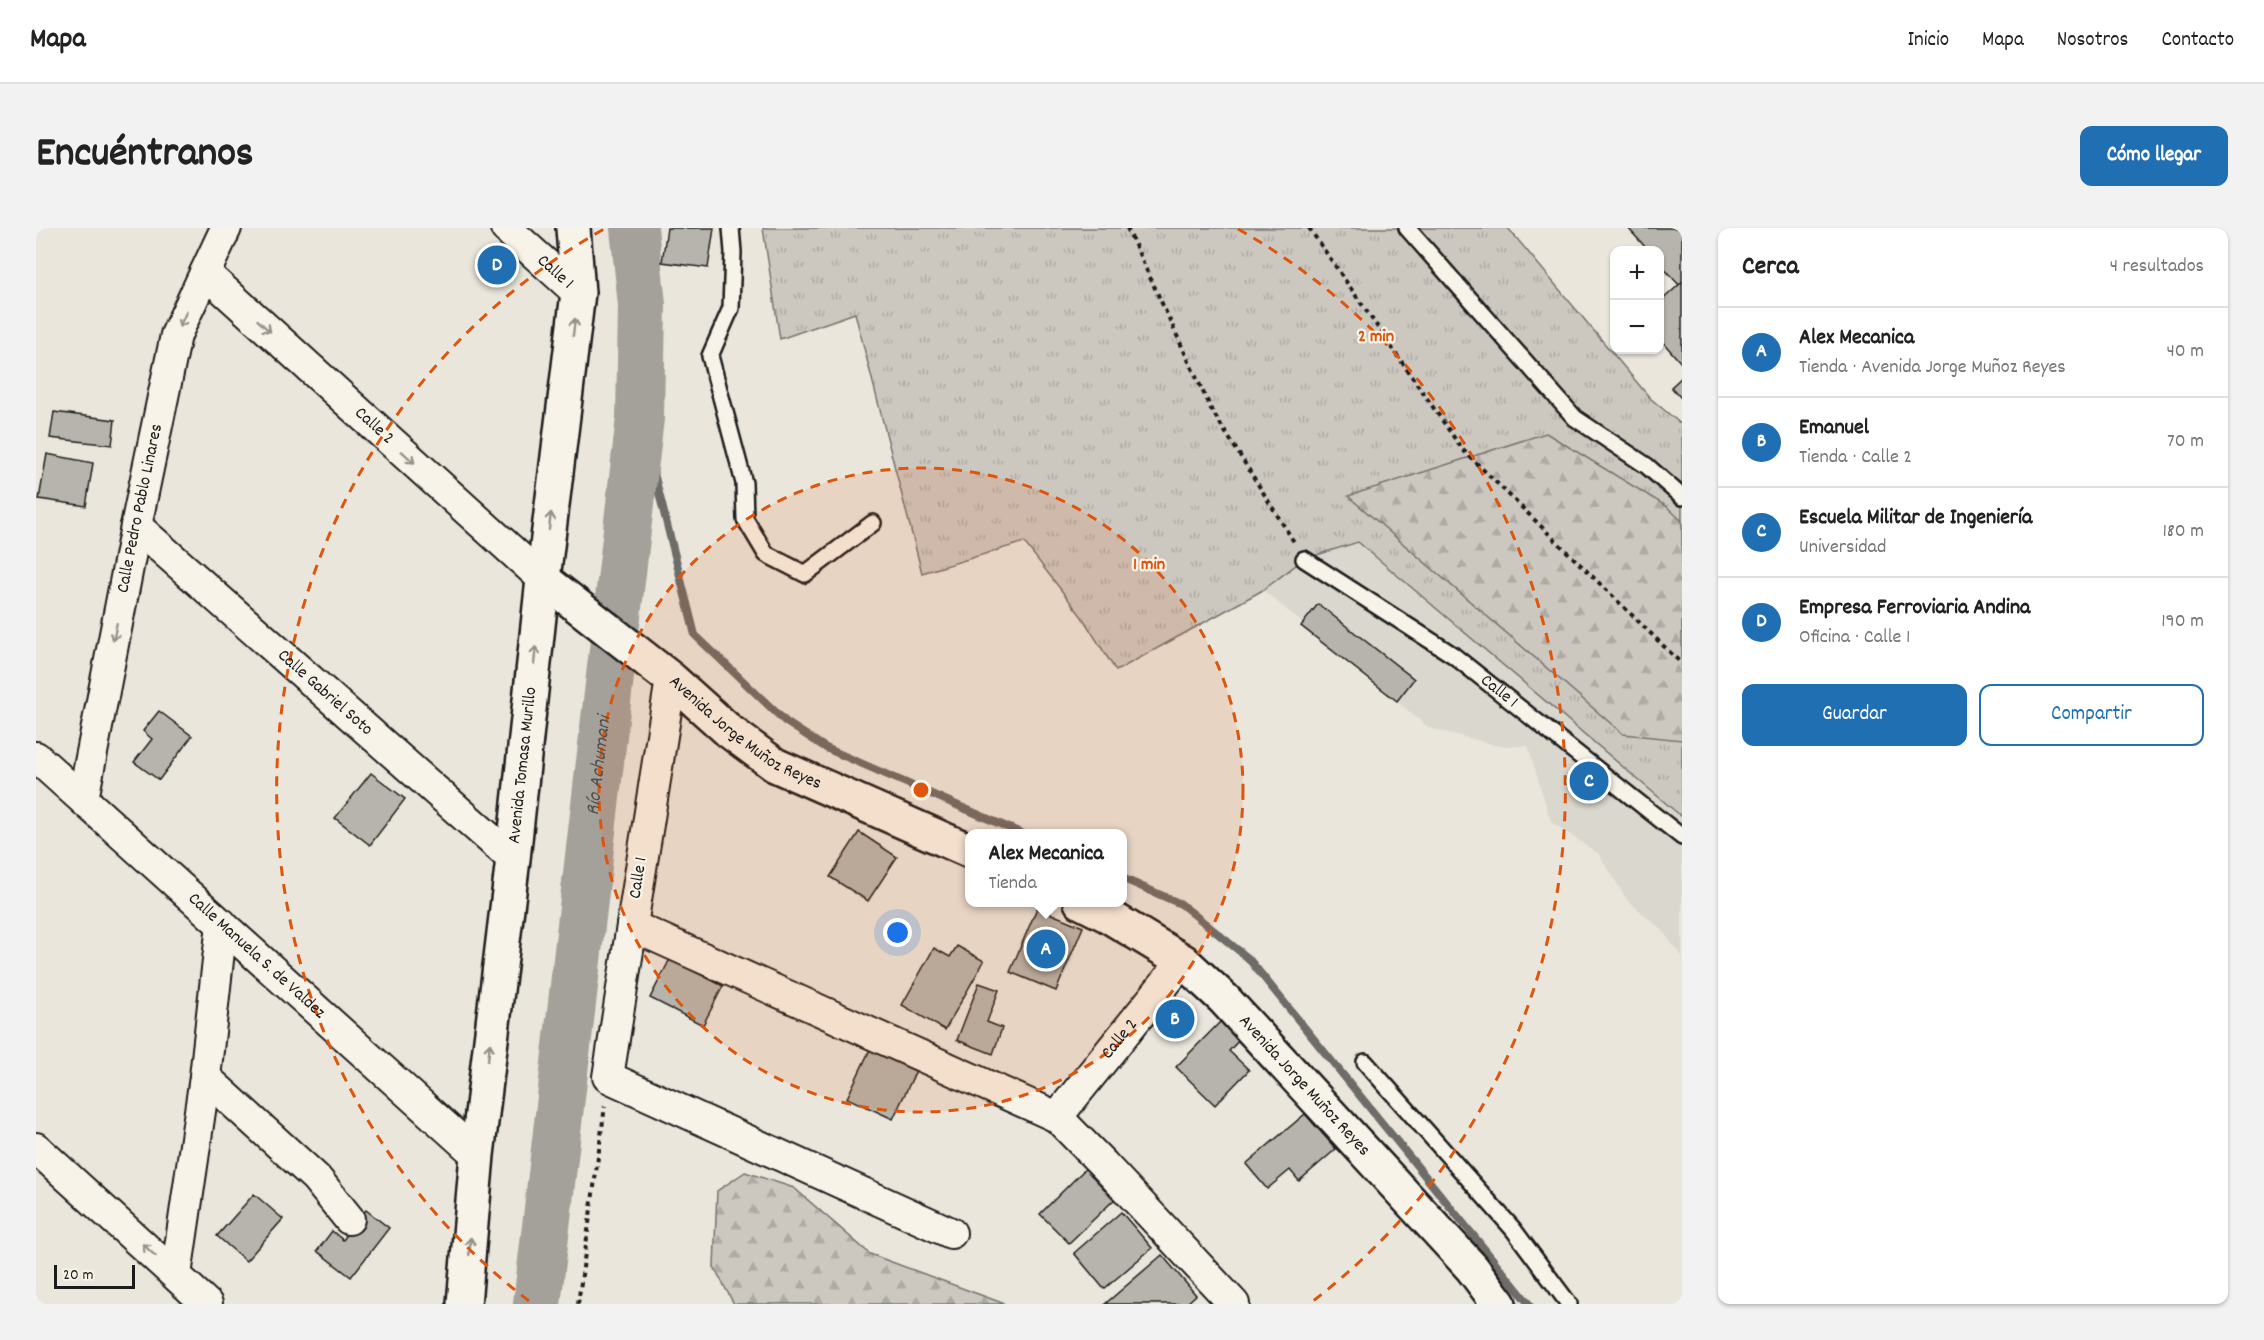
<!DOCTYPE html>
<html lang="es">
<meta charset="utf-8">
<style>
:root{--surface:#fff;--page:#f2f2f2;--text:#222;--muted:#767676;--line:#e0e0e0;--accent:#1f6fb2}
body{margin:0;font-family:Dekko,sans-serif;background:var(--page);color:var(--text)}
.controls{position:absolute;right:18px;top:18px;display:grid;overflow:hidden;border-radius:12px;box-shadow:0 2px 4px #0004}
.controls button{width:54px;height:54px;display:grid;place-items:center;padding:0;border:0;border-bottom:2px solid var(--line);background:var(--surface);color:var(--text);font:30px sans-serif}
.scale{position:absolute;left:18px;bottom:15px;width:81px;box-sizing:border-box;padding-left:6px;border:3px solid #1c1c1c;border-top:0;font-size:16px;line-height:21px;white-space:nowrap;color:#1c1c1c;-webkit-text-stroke:4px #f7f3e8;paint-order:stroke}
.you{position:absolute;left:862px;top:705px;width:21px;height:21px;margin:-15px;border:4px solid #fff;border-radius:50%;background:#1a73e8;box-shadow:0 0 0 9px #1a73e833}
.badge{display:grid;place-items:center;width:39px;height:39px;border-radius:50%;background:var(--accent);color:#fff;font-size:20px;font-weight:700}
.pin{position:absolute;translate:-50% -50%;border:3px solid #fff;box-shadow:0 2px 6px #0006}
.popup{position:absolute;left:929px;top:601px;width:162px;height:78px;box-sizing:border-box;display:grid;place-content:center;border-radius:12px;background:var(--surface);filter:drop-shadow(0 2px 4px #0005);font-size:20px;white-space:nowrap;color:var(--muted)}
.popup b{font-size:22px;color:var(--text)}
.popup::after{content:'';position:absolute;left:50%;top:100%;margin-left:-12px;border:12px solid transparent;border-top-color:var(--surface)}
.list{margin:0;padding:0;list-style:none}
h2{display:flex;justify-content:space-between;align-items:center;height:78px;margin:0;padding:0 24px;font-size:26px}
h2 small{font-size:20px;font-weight:400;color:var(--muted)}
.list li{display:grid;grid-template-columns:39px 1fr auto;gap:18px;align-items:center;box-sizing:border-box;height:90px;padding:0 24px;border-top:2px solid var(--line)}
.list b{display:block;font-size:22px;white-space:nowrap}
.list p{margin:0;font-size:20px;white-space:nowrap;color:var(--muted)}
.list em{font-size:20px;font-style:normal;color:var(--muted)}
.actions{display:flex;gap:12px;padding:18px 24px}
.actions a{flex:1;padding:14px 0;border:2px solid var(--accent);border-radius:12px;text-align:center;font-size:21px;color:var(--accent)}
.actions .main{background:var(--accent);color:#fff}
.map{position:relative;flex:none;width:1646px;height:1076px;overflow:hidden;border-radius:12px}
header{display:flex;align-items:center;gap:36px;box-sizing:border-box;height:84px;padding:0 30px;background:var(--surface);border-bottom:2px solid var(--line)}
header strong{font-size:28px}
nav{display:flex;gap:33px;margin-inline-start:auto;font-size:21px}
.intro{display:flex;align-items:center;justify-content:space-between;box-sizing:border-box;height:144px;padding:0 36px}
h1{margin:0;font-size:42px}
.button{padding:15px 27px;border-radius:12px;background:var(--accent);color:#fff;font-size:21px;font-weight:700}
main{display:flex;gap:36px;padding:0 36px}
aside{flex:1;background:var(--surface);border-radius:12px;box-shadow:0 2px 4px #0004}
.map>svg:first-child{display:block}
.built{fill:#dad7ce}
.grass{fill:url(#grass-tufts);stroke:#74726e;stroke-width:1.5}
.forest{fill:url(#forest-firs);stroke:#74726e;stroke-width:1.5}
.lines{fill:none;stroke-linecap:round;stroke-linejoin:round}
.stream{stroke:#6d6c68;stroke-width:8}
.river{stroke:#a3a19a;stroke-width:48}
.building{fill:#b6b4ac;stroke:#1c1c1c;stroke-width:1.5}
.lane-casing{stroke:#1c1c1c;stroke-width:20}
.street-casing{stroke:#1c1c1c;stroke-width:34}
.secondary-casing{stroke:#1c1c1c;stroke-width:38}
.path{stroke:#1c1c1c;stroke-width:4;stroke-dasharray:4.5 4.5;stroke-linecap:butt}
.lane{stroke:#f7f3e8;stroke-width:15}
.street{stroke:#f7f3e8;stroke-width:30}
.secondary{stroke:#f7f3e8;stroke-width:33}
.oneway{stroke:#94928c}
.ring{fill:none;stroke:#de560d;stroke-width:3;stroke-dasharray:10 8}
.labels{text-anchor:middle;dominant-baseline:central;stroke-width:4.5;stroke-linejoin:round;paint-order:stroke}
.street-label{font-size:18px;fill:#1c1c1c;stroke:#f7f3e8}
.water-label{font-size:20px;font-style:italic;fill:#52514e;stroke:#f7f3e8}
.centre{fill:#de560d;stroke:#f7f3e8;stroke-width:3}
.ring-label{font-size:18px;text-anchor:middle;font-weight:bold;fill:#de560d;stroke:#f7f3e8;stroke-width:4.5;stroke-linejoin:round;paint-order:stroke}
</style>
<header>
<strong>Mapa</strong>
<nav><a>Inicio</a><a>Mapa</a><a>Nosotros</a><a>Contacto</a></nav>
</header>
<div class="intro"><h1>Encuéntranos</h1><a class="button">Cómo llegar</a></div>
<main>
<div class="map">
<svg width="1646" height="1076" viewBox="0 0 1646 1076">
<defs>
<pattern id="grass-tufts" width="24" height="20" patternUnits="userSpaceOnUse" patternTransform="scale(1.5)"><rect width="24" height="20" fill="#ccc8c0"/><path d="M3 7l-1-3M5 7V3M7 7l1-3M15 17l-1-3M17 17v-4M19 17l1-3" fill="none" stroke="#afaba4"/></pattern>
<pattern id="forest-firs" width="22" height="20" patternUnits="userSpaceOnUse" patternTransform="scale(1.5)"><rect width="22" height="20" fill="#ccc8c0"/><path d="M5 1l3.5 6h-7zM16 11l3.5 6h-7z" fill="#afaba4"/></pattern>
</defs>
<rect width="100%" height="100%" fill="#eae6dc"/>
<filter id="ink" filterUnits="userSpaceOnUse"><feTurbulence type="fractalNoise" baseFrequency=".0167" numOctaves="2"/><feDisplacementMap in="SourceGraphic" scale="12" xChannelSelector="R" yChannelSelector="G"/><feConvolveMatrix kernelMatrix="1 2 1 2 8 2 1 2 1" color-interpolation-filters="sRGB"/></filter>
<g filter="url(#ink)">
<!-- built -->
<polygon class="built" points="1322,314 1646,589 1646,729 1625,701 1591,672 1563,626 1515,594 1492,518 1464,518 1393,500 1227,362 1268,331"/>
<!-- grass -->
<polygon class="grass" points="727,0 1472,0 1614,170 1646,197 1646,589 1322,314 1268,331 1227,362 1080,443 1046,389 988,314 886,345 819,85 744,111"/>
<!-- forest -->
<g class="forest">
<polygon points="1510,205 1630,278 1646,293 1646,512 1587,506 1312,268"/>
<polygon points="709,944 758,960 834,1026 969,1076 698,1076 678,1039 681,963"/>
</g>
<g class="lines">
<!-- stream -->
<g class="stream">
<polyline points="604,190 659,407 750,494 790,520 987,606"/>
<polyline points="1086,650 1145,676 1212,730 1493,1076"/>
</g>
<!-- river -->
<path class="river" id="s1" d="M501,1076L604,190L606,77L598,0"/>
</g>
<!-- building -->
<g class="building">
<polygon points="631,0 678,0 672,40 626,34"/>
<polygon points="1592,0 1646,0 1646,54 1643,57 1624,36 1624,22 1612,22"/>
<polygon points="1646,54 1646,136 1624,111 1624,74"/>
<polygon points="1646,149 1646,171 1635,159"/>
<polygon points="18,184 79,192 76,217 14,210"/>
<polygon points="11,226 57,235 50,278 3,271"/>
<polygon points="1282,376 1378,451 1361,473 1265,398"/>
<polygon points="123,483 156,508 123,552 98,534 116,511 107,503"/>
<polygon points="335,545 369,571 334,617 299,590"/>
<polygon points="823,604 861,629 832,673 794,649"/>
<polygon points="1001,680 1047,699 1020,763 974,744"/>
<polygon points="921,718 948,733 909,802 866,777 898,720 914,729"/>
<polygon points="634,731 687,758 667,797 614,770"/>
<polygon points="943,755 963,762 951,794 966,800 957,826 921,812"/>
<polygon points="1145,770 1160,785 1133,812 1118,797"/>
<polygon points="1185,793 1204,811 1193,823 1213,842 1179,877 1140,839"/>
<polygon points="838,813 884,834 857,891 811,870"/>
<polygon points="1269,886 1300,921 1263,953 1254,942 1231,961 1210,936"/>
<polygon points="1052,938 1082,968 1033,1015 1004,986"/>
<polygon points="218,966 247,991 210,1033 181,1008"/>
<polygon points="330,982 353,1000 315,1049 281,1023 296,1003 307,1012"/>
<polygon points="1085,984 1116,1020 1068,1061 1038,1025"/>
<polygon points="1126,1027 1160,1067 1150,1076 1069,1076"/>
</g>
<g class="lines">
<!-- lane casing -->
<g class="lane-casing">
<g id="lane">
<polyline points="695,0 697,24 695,80 674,128 708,255 709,291 730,326 769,346 837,295"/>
<polyline points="1371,0 1539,190 1611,238 1646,269"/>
<path id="s2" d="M1268,331L1417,427L1646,609"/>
<polyline points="1329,834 1477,1001 1533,1076"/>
</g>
</g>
<!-- street casing -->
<g class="street-casing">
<g id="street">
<path id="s3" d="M470,0L542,65"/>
<path id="s4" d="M169,45L507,351"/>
<path id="s5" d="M100,298L477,631"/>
<polyline points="635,451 572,849 915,1005"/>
<path id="s6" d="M0,529L441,927"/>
<path id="s7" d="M47,571L100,298L140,107L190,0"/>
<polyline points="596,698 1021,889 1068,937 1198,1076"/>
<polyline points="169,849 280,950 313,991"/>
<path id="s8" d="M1021,889L1147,733"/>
<polyline points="0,920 171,1076"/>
<polyline points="140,1047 169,849 186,696"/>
</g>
</g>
<!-- secondary casing -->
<g class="secondary-casing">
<g id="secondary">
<path id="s9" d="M507,351L635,451L693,503L739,537L934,623"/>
<path id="s10" d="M1045,674L1071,687L1147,733L1188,771L1436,1040L1463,1076"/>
<path id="s11" d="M428,1076L441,927L477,631L507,351L542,65L537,0"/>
</g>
</g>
<!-- path -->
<g class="path">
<polyline points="1091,0 1175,181 1258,314"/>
<polyline points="1273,0 1426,221 1646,436"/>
<polyline points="542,1076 569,878"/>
</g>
<!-- lane -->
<use href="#lane" class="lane"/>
<!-- street -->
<use href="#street" class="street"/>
<!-- secondary -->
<use href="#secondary" class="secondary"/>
</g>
<!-- one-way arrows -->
<defs><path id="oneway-shaft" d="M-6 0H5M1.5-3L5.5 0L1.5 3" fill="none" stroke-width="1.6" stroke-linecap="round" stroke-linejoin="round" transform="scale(1.5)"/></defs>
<g class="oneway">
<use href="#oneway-shaft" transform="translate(147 91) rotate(115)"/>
<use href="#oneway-shaft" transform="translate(228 98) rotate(42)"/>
<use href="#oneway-shaft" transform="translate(538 99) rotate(-83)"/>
<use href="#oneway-shaft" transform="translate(372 229) rotate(42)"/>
<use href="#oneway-shaft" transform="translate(514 293) rotate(-83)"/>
<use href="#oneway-shaft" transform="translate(79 404) rotate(101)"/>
<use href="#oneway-shaft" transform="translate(499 427) rotate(-84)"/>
<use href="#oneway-shaft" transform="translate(453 824) rotate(-83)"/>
<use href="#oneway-shaft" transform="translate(434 1018) rotate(-85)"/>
<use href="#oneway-shaft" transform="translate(113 1022) rotate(-138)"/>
</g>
</g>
<!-- distance rings -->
<circle cx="885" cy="562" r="322" fill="#de560d" fill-opacity=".12"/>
<g class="ring">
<circle cx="885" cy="562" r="322"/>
<path d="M493 1073A644 644 0 0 1 568 1M1202 1A644 644 0 0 1 1277 1073"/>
</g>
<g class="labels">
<!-- street labels -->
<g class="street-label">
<text stroke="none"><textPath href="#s3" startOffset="66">Calle 1</textPath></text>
<text stroke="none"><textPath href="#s4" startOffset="228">Calle 2</textPath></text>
<text stroke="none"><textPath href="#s7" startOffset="296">Calle Pedro Pablo Linares</textPath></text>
<text stroke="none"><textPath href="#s2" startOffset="236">Calle 1</textPath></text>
<text stroke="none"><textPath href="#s5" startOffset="252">Calle Gabriel Soto</textPath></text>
<text stroke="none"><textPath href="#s9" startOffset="255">Avenida Jorge Muñoz Reyes</textPath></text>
<text stroke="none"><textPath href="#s11" startOffset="542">Avenida Tomasa Murillo</textPath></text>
<text transform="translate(603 650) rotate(-81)">Calle 1</text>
<text stroke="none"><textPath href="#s6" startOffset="297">Calle Manuela S. de Valdez</textPath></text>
<text stroke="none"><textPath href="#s8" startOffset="100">Calle 2</textPath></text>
<text stroke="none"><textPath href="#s10" startOffset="292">Avenida Jorge Muñoz Reyes</textPath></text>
</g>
<!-- water labels -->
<g class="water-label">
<text stroke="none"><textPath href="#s1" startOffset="542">Río Achumani</textPath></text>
</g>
</g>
<circle cx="885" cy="562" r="9" class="centre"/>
<g class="ring-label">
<text x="1340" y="113">2 min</text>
<text x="1113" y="341">1 min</text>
</g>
</svg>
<div class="controls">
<button>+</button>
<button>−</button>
</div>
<div class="scale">20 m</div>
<div class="you"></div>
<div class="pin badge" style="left:1010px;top:721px">A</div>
<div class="popup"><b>Alex Mecanica</b>Tienda</div>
<div class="pin badge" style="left:1139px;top:791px">B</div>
<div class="pin badge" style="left:1553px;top:553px">C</div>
<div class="pin badge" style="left:461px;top:37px">D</div>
</div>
<aside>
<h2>Cerca<small>4 resultados</small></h2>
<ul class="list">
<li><span class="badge">A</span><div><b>Alex Mecanica</b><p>Tienda · Avenida Jorge Muñoz Reyes</p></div><em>40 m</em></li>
<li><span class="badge">B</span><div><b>Emanuel</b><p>Tienda · Calle 2</p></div><em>70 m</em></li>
<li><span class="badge">C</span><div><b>Escuela Militar de Ingeniería</b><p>Universidad</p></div><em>180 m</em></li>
<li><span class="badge">D</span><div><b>Empresa Ferroviaria Andina</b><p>Oficina · Calle 1</p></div><em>190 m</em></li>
</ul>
<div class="actions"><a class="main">Guardar</a><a>Compartir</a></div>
</aside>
</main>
